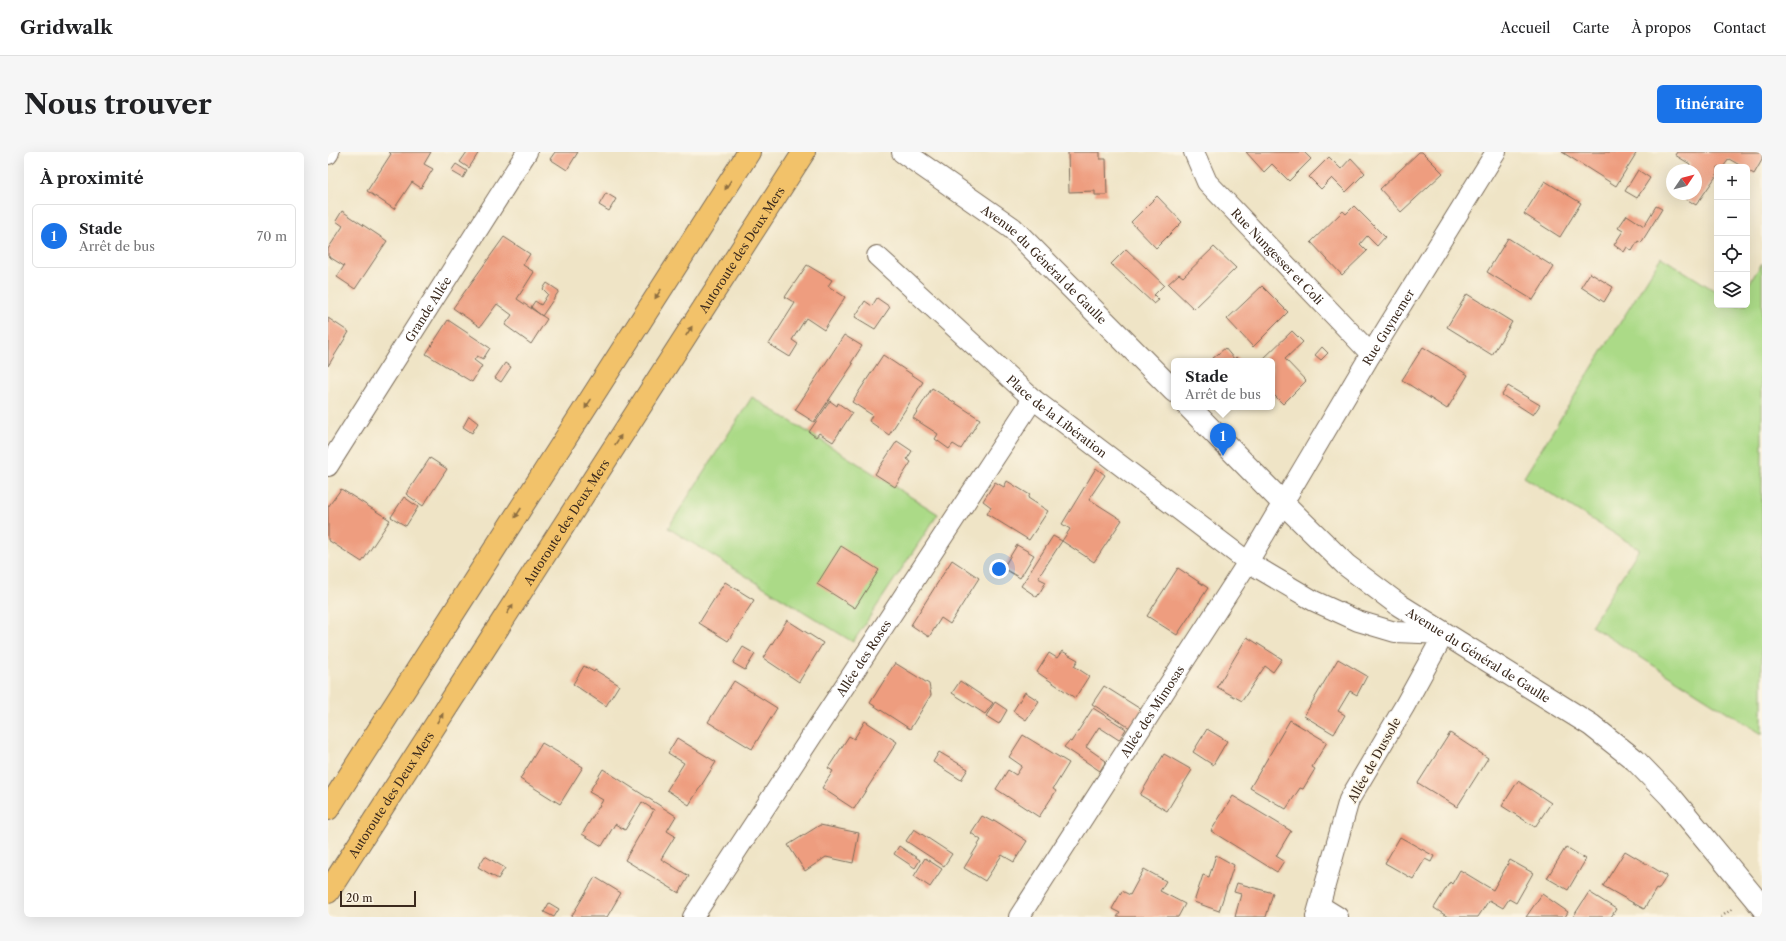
<!DOCTYPE html>
<html lang="fr">
<meta charset="utf-8">
<style>
:root{--surface:#fff;--page:#f6f6f6;--text:#202124;--muted:#757577;--line:#e0e0e0;--accent:#1a73e8}
body{margin:0;font-family:"Libre Caslon Text",serif;background:var(--page);color:var(--text)}
.controls{position:absolute;right:12px;top:12px;display:grid;overflow:hidden;border-radius:6px;box-shadow:0 4px 16px #0002}
.controls button{width:36px;height:36px;display:grid;place-items:center;padding:0;border:0;border-bottom:1px solid var(--line);background:var(--surface);color:var(--text);font:20px sans-serif}
.compass{position:absolute;left:1338px;top:12px;width:36px;height:36px;border-radius:50%;background:var(--surface);box-shadow:0 4px 16px #0002;rotate:55deg}
.scale{position:absolute;left:12px;bottom:10px;width:76px;box-sizing:border-box;padding-left:4px;border:2px solid #3b2a1e;border-top:0;font-size:11px;line-height:14px;white-space:nowrap;color:#3b2a1e;-webkit-text-stroke:3px #fcf5e5;paint-order:stroke}
.you{position:absolute;left:671px;top:417px;width:14px;height:14px;margin:-10px;border:3px solid #fff;border-radius:50%;background:#1a73e8;box-shadow:0 0 0 6px #1a73e833}
.badge{display:grid;place-items:center;width:26px;height:26px;border-radius:50%;background:var(--accent);color:#fff;font-size:13px;font-weight:700}
.pin{position:absolute;translate:-50% -33px;filter:drop-shadow(0 1px 2px #0008)}
.pin::after{content:'';position:absolute;top:21px;width:14px;height:12px;background:inherit;clip-path:polygon(0 0,100% 0,50% 100%)}
.popup{position:absolute;left:843px;top:206px;width:104px;height:52px;box-sizing:border-box;display:grid;place-content:center;border-radius:6px;background:var(--surface);filter:drop-shadow(0 1px 3px #0005);font-size:13px;white-space:nowrap;color:var(--muted)}
.popup b{font-size:15px;color:var(--text)}
.popup::after{content:'';position:absolute;left:50%;top:100%;margin-left:-8px;border:8px solid transparent;border-top-color:var(--surface)}
.list{margin:0;padding:0;list-style:none}
h2{display:flex;justify-content:space-between;align-items:center;height:52px;margin:0;padding:0 16px;font-size:17px}
h2 small{font-size:13px;font-weight:400;color:var(--muted)}
.list li{display:grid;grid-template-columns:26px 1fr auto;gap:12px;align-items:center;box-sizing:border-box;height:64px;margin:0 8px 8px;padding:0 8px;border:1px solid var(--line);border-radius:6px}
.list b{display:block;font-size:15px;white-space:nowrap}
.list p{margin:0;font-size:13px;white-space:nowrap;color:var(--muted)}
.list em{font-size:13px;font-style:normal;color:var(--muted)}
.icon{flex:none;width:22px;height:22px;fill:none;stroke:currentColor;stroke-width:2;stroke-linecap:round;stroke-linejoin:round}
.map{position:relative;flex:none;width:1434px;height:765px;overflow:hidden;border-radius:6px}
header{display:flex;align-items:center;gap:24px;box-sizing:border-box;height:56px;padding:0 20px;background:var(--surface);border-bottom:1px solid var(--line)}
header strong{font-size:19px}
nav{display:flex;gap:22px;margin-inline-start:auto;font-size:14px}
.intro{display:flex;align-items:center;justify-content:space-between;box-sizing:border-box;height:96px;padding:0 24px}
h1{margin:0;font-size:28px}
.button{padding:10px 18px;border-radius:6px;background:var(--accent);color:#fff;font-size:14px;font-weight:700}
main{display:flex;gap:24px;padding:0 24px}
aside{flex:1;background:var(--surface);border-radius:6px;box-shadow:0 4px 16px #0002}
.map>svg:first-child{display:block}
.green{fill:#abda87;stroke:#738252}
.building{fill:#ee9d7f}
.lines{fill:none;stroke-linecap:round;stroke-linejoin:round}
.minor-casing{stroke:#7a6b59;stroke-width:22}
.tertiary-casing{stroke:#7a6b59;stroke-width:24}
.motorway-casing{stroke:#7a6b59;stroke-width:24}
.path{stroke:#7a6b59;stroke-width:2.5;stroke-dasharray:1 3;stroke-linecap:butt}
.minor{stroke:#fff;stroke-width:20}
.tertiary{stroke:#fff;stroke-width:22}
.motorway{stroke:#f2c26a;stroke-width:22}
.oneway{fill:#8d6e40}
.labels{text-anchor:middle;dominant-baseline:central;stroke-width:3;stroke-linejoin:round;paint-order:stroke}
.street-label{font-size:12px;fill:#3b2a1e;stroke:#fcf5e5}
</style>
<header>
<strong>Gridwalk</strong>
<nav><a>Accueil</a><a>Carte</a><a>À propos</a><a>Contact</a></nav>
</header>
<div class="intro"><h1>Nous trouver</h1><a class="button">Itinéraire</a></div>
<main>
<aside>
<h2>À proximité<small></small></h2>
<ul class="list">
<li><span class="badge">1</span><div><b>Stade</b><p>Arrêt de bus</p></div><em>70 m</em></li>
</ul>
</aside>
<div class="map">
<svg width="1434" height="765" viewBox="0 0 1434 765">
<rect width="100%" height="100%" fill="#fcf5e5"/>
<filter id="ink" filterUnits="userSpaceOnUse"><feTurbulence type="fractalNoise" baseFrequency=".025" numOctaves="2"/><feDisplacementMap in="SourceGraphic" scale="8" xChannelSelector="R" yChannelSelector="G"/><feConvolveMatrix kernelMatrix="1 2 1 2 8 2 1 2 1" color-interpolation-filters="sRGB"/></filter>
<filter id="wash" filterUnits="userSpaceOnUse"><feTurbulence type="fractalNoise" baseFrequency=".012" numOctaves="4" result="noise"/><feDisplacementMap in="SourceGraphic" scale="16" xChannelSelector="R" yChannelSelector="G"/><feGaussianBlur stdDeviation="0.9" result="paint"/><feColorMatrix in="noise" values="0 0 0 0 0 0 0 0 0 0 0 0 0 0 0 0 0 1.4 0 .05"/><feComposite in="paint" operator="in"/></filter>
<g filter="url(#wash)">
<rect width="100%" height="100%" fill="#efe4c6"/>
<!-- green -->
<g class="green">
<polygon points="1333,105 1389,140 1389,153 1419,153 1419,135 1434,111 1434,582 1263,474 1311,397 1196,325"/>
<polygon points="424,245 610,362 525,490 340,376"/>
</g>
<g id="blocks">
<!-- building -->
<g class="building">
<polygon points="61,0 103,0 96,12 105,17 93,36 84,30 66,57 39,39 63,2"/>
<polygon points="139,0 151,0 141,16 132,10"/>
<polygon points="227,0 250,0 239,18 222,7"/>
<polygon points="740,0 772,0 772,7 778,7 779,43 767,43 767,39 741,40"/>
<polygon points="918,0 976,0 983,7 961,29 944,12 936,20"/>
<polygon points="1091,0 1094,0 1115,21 1073,60 1052,37"/>
<polygon points="1234,0 1309,0 1288,34"/>
<polygon points="1349,0 1434,0 1434,8 1426,22 1419,18 1419,15 1415,15 1401,7 1395,15 1389,15 1389,23 1368,53 1350,42 1368,42 1368,18 1358,18 1362,12 1347,3"/>
<polygon points="1001,5 1013,17 1023,6 1037,21 1018,40 1004,26 993,37 981,25"/>
<polygon points="128,12 139,19 135,26 123,19"/>
<polygon points="1310,18 1322,26 1309,46 1297,39"/>
<polygon points="1217,29 1253,51 1232,85 1196,62"/>
<polygon points="278,41 288,47 281,59 271,53"/>
<polygon points="829,44 854,70 828,96 803,70"/>
<polygon points="1026,54 1057,85 1049,94 1039,84 1032,92 1039,99 1014,123 983,90 1015,59 1018,62"/>
<polygon points="1328,54 1334,57 1313,91 1310,89 1304,99 1299,95 1296,100 1286,93 1295,79 1290,76 1299,63 1316,74"/>
<polygon points="14,59 59,89 27,137 9,125 16,114 0,104 0,97 15,74 8,69"/>
<polygon points="176,85 202,102 195,113 206,120 189,147 219,167 203,192 177,173 184,163 169,152 152,175 125,156"/>
<polygon points="1180,86 1226,115 1205,148 1159,120"/>
<polygon points="886,95 908,116 866,157 840,132 851,122 855,125"/>
<polygon points="798,97 836,133 826,143 831,148 826,152 783,112"/>
<polygon points="479,113 504,128 500,134 517,145 496,178 478,166 464,188 470,192 462,205 441,192 467,151 457,145"/>
<polygon points="1262,121 1285,135 1276,150 1253,135"/>
<polygon points="219,131 231,139 214,164 203,155 207,149 213,153 220,142 215,137"/>
<polygon points="934,134 960,160 925,195 899,167"/>
<polygon points="1139,142 1184,170 1164,203 1119,175"/>
<polygon points="549,146 562,155 547,177 527,165 537,149 544,154"/>
<polygon points="0,166 21,180 0,214"/>
<polygon points="120,168 162,196 155,207 149,204 146,208 154,214 144,230 98,202"/>
<polygon points="964,179 975,190 957,207 978,229 955,252 944,241 944,209 933,209"/>
<polygon points="516,183 534,194 523,211 525,212 486,270 467,258"/>
<polygon points="994,195 1000,201 993,208 987,203"/>
<polygon points="1095,195 1140,223 1119,257 1074,228"/>
<polygon points="897,196 906,207 908,205 912,209 886,209 884,207"/>
<polygon points="555,203 595,230 561,283 541,269 544,263 524,250"/>
<polygon points="177,211 183,215 173,230 167,226"/>
<polygon points="1180,234 1212,253 1205,263 1174,243"/>
<polygon points="604,236 652,267 633,297 625,292 621,297 607,287 610,282 585,266"/>
<polygon points="502,249 509,254 510,251 524,261 505,290 491,281 488,285 481,280"/>
<polygon points="141,264 150,271 144,281 135,275"/>
<polygon points="569,289 584,299 579,307 583,310 567,335 547,322"/>
<polygon points="102,306 119,317 95,354 78,342"/>
<polygon points="768,316 777,323 761,347 794,368 766,410 734,389 742,377 734,372"/>
<polygon points="679,329 702,343 700,346 720,359 701,388 659,362 663,355 655,349 667,330 676,335"/>
<polygon points="13,337 62,368 34,410 0,388 0,355"/>
<polygon points="76,345 90,355 78,374 63,365"/>
<polygon points="725,384 734,389 710,426 718,430 709,445 693,434"/>
<polygon points="689,393 706,403 692,426 675,416"/>
<polygon points="513,394 551,418 527,456 489,432"/>
<polygon points="624,408 651,426 622,472 613,466 601,485 583,473"/>
<polygon points="850,416 880,436 849,483 819,464"/>
<polygon points="397,430 426,448 400,489 371,471"/>
<polygon points="459,468 495,491 471,530 435,506"/>
<polygon points="919,485 954,507 945,520 937,514 914,549 889,535"/>
<polygon points="415,495 427,502 417,518 405,511"/>
<polygon points="734,499 750,508 746,514 761,524 747,546 709,520 721,501 729,506"/>
<polygon points="1010,507 1039,524 1029,543 1022,539 1010,559 1017,563 1006,582 976,564"/>
<polygon points="567,511 601,532 603,543 582,577 542,551"/>
<polygon points="256,514 266,520 267,518 291,533 278,554 245,532"/>
<polygon points="406,529 449,556 424,597 380,570"/>
<polygon points="632,529 665,551 657,562 624,541"/>
<polygon points="776,534 814,558 802,576 764,552"/>
<polygon points="697,540 711,549 698,568 685,559"/>
<polygon points="667,550 679,558 671,572 658,564"/>
<polygon points="765,556 798,577 791,588 771,575 758,595 778,609 772,619 736,595 741,589 743,590"/>
<polygon points="962,568 999,590 984,615 987,617 975,637 972,636 958,657 922,636"/>
<polygon points="537,569 569,590 526,657 494,636 505,619 500,616 521,584 526,587"/>
<polygon points="879,577 899,589 885,613 865,600"/>
<polygon points="1122,581 1160,606 1129,655 1090,631"/>
<polygon points="695,583 741,611 725,637 728,639 711,665 668,637 680,618 688,623 694,614 681,605"/>
<polygon points="349,586 388,610 361,653 339,638 356,611 340,601"/>
<polygon points="214,591 255,615 232,652 192,627"/>
<polygon points="611,600 640,617 633,628 605,610"/>
<polygon points="836,602 864,618 839,659 812,643"/>
<polygon points="275,617 348,664 339,679 347,684 333,707 361,724 351,741 297,708 326,658 314,650 297,678 287,672 274,694 254,682 275,648 261,640"/>
<polygon points="1190,629 1223,651 1207,675 1174,654"/>
<polygon points="905,644 963,679 948,704 956,709 949,720 883,679"/>
<polygon points="654,664 665,670 666,668 699,689 686,710 674,703 657,729 636,716 653,688 643,681"/>
<polygon points="492,673 531,681 525,711 498,705 477,719 460,693"/>
<polygon points="586,677 624,702 616,714 578,689"/>
<polygon points="1072,685 1106,704 1103,710 1097,707 1085,727 1057,711"/>
<polygon points="571,694 592,708 587,716 566,702"/>
<polygon points="1238,695 1258,707 1240,738 1219,726"/>
<polygon points="1297,699 1339,724 1330,738 1328,737 1316,757 1275,734"/>
<polygon points="888,703 906,713 891,759 866,750 875,723 881,725"/>
<polygon points="157,704 177,716 170,727 150,715"/>
<polygon points="597,706 614,717 602,735 586,724"/>
<polygon points="1182,708 1205,721 1188,751 1181,747 1175,756 1161,748 1150,765 1120,765 1106,756 1122,730 1124,732 1132,718 1165,738"/>
<polygon points="816,717 838,729 832,739 857,752 850,765 789,765 792,761 784,757 794,739 802,743"/>
<polygon points="267,725 293,741 279,765 243,765"/>
<polygon points="909,731 945,741 938,765 907,765 913,742 906,740"/>
<polygon points="1261,740 1288,757 1283,765 1245,765"/>
<polygon points="1214,742 1240,760 1237,765 1198,765"/>
<polygon points="221,751 231,757 226,765 216,760"/>
</g>
</g>
</g>
<g filter="url(#ink)">
<use href="#blocks" fill-opacity="0" stroke="#7a6b59" stroke-width="1"/>
<g class="lines">
<!-- minor casing -->
<g class="minor-casing">
<g id="minor">
<path id="s1" d="M866,0L879,30L1043,202"/>
<polyline points="0,2 1,0"/>
<path id="s2" d="M549,104L705,247L920,410L986,449L1030,469L1067,480L1116,482L1076,555L1021,648L988,765"/>
<path id="s3" d="M0,314L199,0"/>
<polyline points="992,754 1010,765"/>
<path id="s4" d="M365,765L705,247"/>
<path id="s5" d="M691,765L920,410L1043,202L1168,0"/>
</g>
</g>
<!-- tertiary casing -->
<g class="tertiary-casing">
<g id="tertiary">
<path id="s6" d="M575,0L684,76L846,239"/>
<path id="s7" d="M861,255L955,351L1018,413L1071,453L1263,573L1307,608L1343,645L1434,755"/>
</g>
</g>
<!-- motorway casing -->
<g class="motorway-casing">
<g id="motorway">
<polyline points="0,657 421,0"/>
<path id="s8" d="M0,740L476,0"/>
</g>
</g>
<!-- path -->
<polyline class="path" points="1393,765 1404,757"/>
<!-- minor -->
<use href="#minor" class="minor"/>
<!-- tertiary -->
<use href="#tertiary" class="tertiary"/>
<!-- motorway -->
<use href="#motorway" class="motorway"/>
</g>
<!-- one-way arrows -->
<defs><path id="oneway-solid" d="M-6-.8H1V-3.2L6.5 0L1 3.2V.8H-6Z"/></defs>
<g class="oneway">
<use href="#oneway-solid" transform="translate(400 33) rotate(123)"/>
<use href="#oneway-solid" transform="translate(330 142) rotate(123)"/>
<use href="#oneway-solid" transform="translate(361 179) rotate(-57)"/>
<use href="#oneway-solid" transform="translate(260 252) rotate(123)"/>
<use href="#oneway-solid" transform="translate(290 288) rotate(-57)"/>
<use href="#oneway-solid" transform="translate(190 361) rotate(123)"/>
<use href="#oneway-solid" transform="translate(182 457) rotate(-57)"/>
<use href="#oneway-solid" transform="translate(112 566) rotate(-57)"/>
</g>
</g>
<g class="labels">
<!-- street labels -->
<g class="street-label">
<text stroke="none"><textPath href="#s8" startOffset="764">Autoroute des Deux Mers</textPath></text>
<text stroke="none"><textPath href="#s1" startOffset="135">Rue Nungesser et Coli</textPath></text>
<text stroke="none"><textPath href="#s6" startOffset="181">Avenue du Général de Gaulle</textPath></text>
<text stroke="none"><textPath href="#s3" startOffset="186">Grande Allée</textPath></text>
<text stroke="none"><textPath href="#s5" startOffset="696">Rue Guynemer</textPath></text>
<text stroke="none"><textPath href="#s2" startOffset="241">Place de la Libération</textPath></text>
<text stroke="none"><textPath href="#s8" startOffset="440">Autoroute des Deux Mers</textPath></text>
<text stroke="none"><textPath href="#s7" startOffset="383">Avenue du Général de Gaulle</textPath></text>
<text stroke="none"><textPath href="#s4" startOffset="310">Allée des Roses</textPath></text>
<text stroke="none"><textPath href="#s5" startOffset="245">Allée des Mimosas</textPath></text>
<text transform="translate(1046 608) rotate(-61)">Allée de Dussole</text>
<text stroke="none"><textPath href="#s8" startOffset="116">Autoroute des Deux Mers</textPath></text>
</g>
</g>
</svg>
<div class="controls">
<button>+</button>
<button>−</button>
<button><svg class="icon" aria-label="locate" viewBox="0 0 24 24"><circle cx="12" cy="12" r="6"/><path d="M12 2v4M12 18v4M2 12h4M18 12h4"/></svg></button>
<button><svg class="icon" aria-label="layers" viewBox="0 0 24 24"><path d="M12 4l9 5-9 5-9-5zM3 14l9 5 9-5"/></svg></button>
</div>
<svg class="compass" viewBox="-18 -18 36 36"><path d="M0-13l5 13h-10z" fill="#e53935"/><path d="M0 13l5-13h-10z" fill="#757577"/></svg>
<div class="scale">20 m</div>
<div class="you"></div>
<div class="pin badge" style="left:895px;top:304px">1</div>
<div class="popup"><b>Stade</b>Arrêt de bus</div>
</div>
</main>
